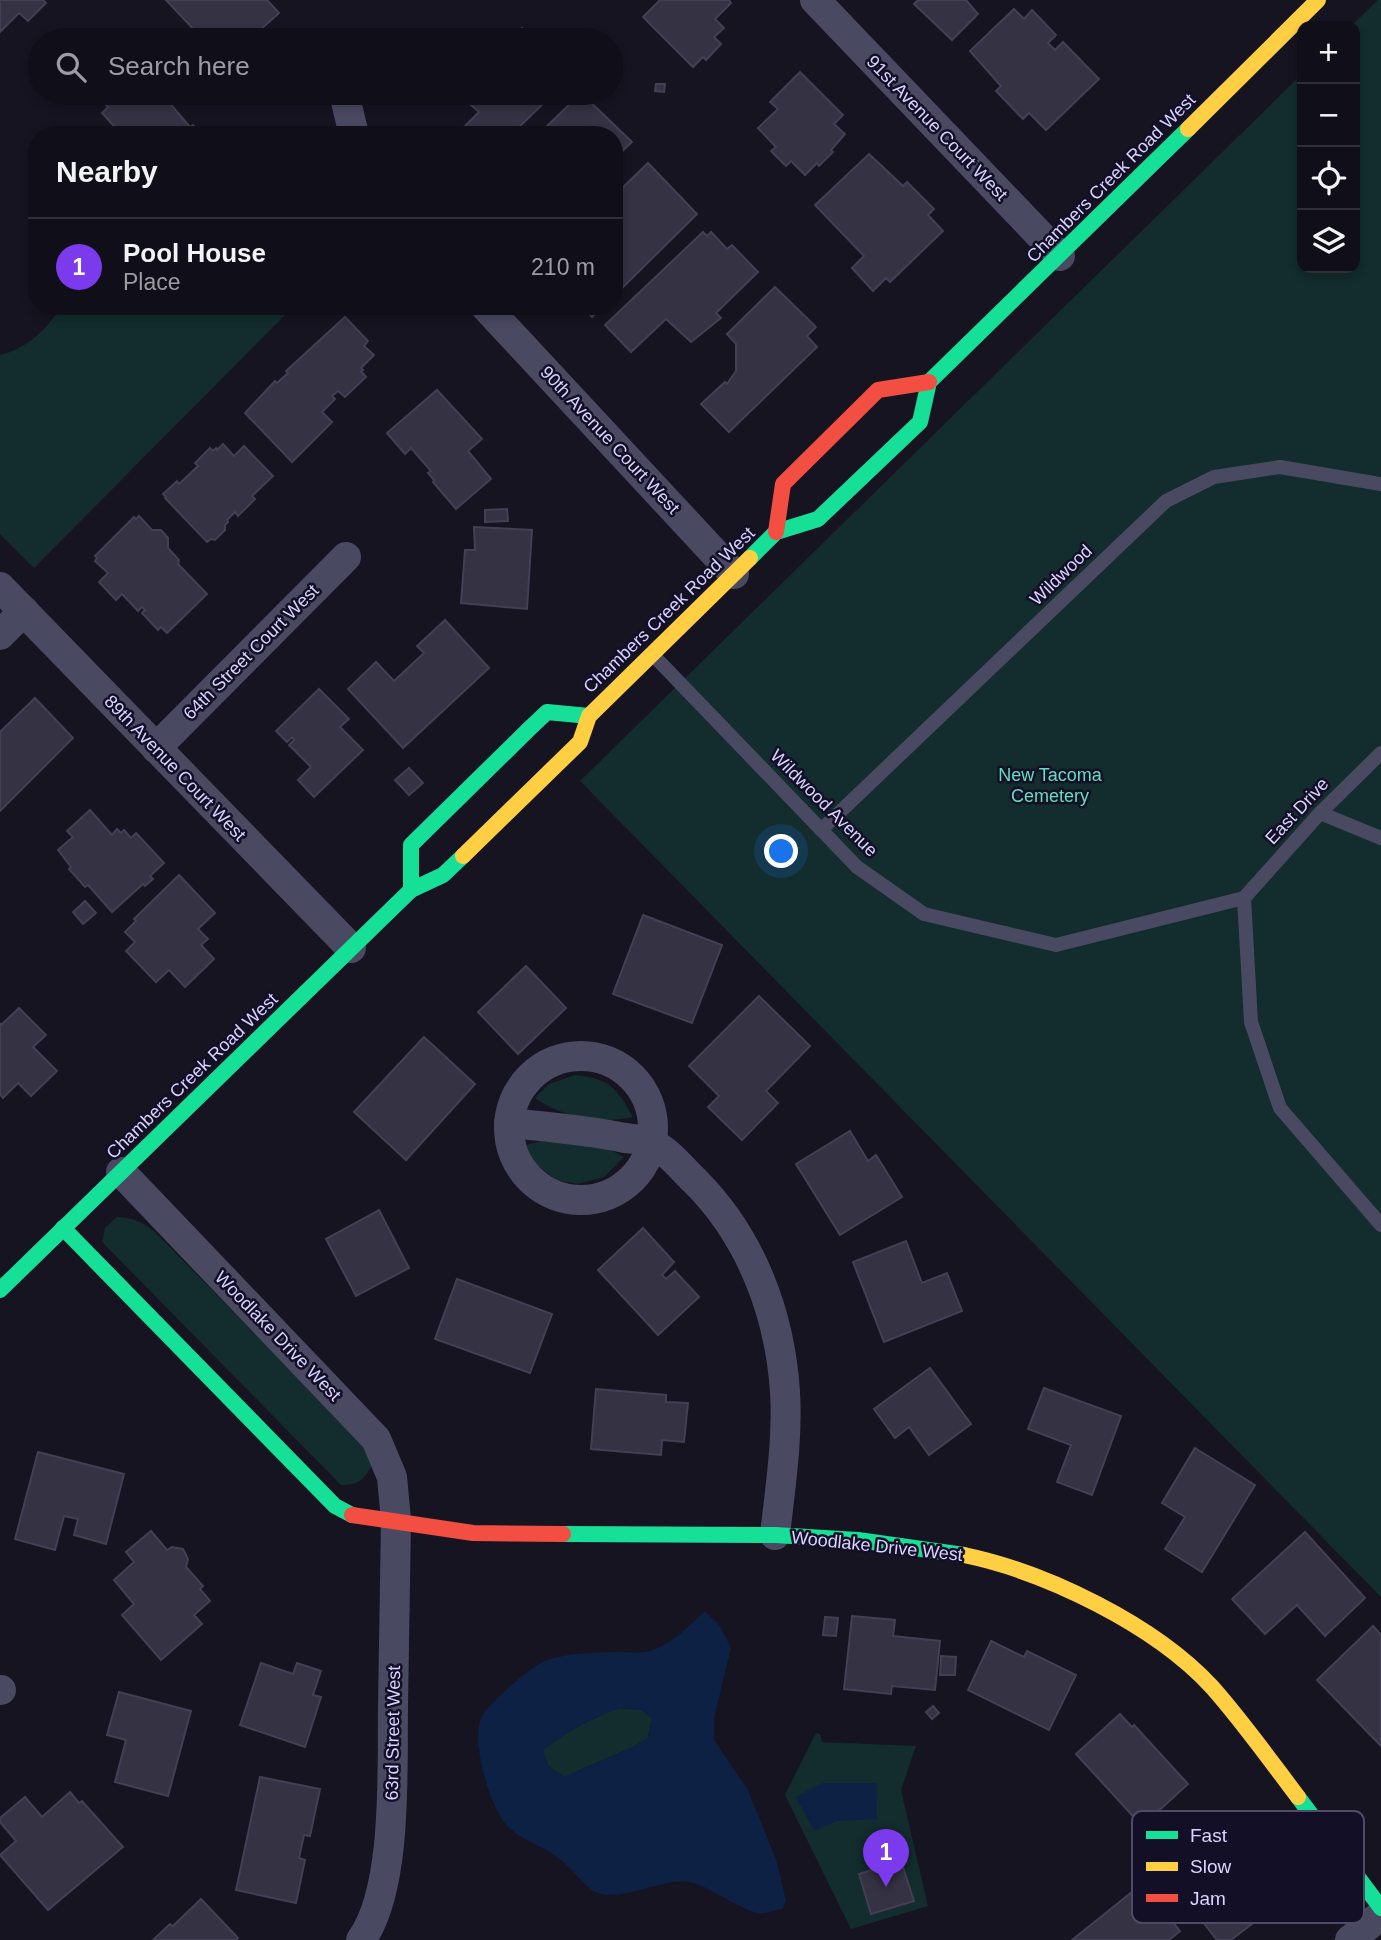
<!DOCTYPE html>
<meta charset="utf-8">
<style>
:root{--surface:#100f19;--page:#191822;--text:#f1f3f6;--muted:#9c9ca2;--line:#302f38;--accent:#7c3aed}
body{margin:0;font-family:Helvetica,sans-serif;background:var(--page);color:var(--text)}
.controls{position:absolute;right:21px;top:21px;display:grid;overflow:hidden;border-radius:14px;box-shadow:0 4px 10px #0003}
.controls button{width:63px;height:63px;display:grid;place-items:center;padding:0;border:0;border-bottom:2px solid var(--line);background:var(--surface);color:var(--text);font:35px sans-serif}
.you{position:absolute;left:782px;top:852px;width:24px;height:24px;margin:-18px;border:5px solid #fff;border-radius:50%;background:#1a73e8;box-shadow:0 0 0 10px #1a73e833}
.badge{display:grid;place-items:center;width:46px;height:46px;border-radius:50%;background:var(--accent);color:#fff;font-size:23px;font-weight:700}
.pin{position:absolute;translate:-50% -58px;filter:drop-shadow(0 2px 4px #0008)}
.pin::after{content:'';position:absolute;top:37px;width:24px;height:21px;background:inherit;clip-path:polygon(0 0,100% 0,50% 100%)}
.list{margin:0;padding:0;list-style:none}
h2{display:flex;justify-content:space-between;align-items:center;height:91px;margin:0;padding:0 28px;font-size:30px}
h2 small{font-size:23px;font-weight:400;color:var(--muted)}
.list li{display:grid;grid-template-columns:46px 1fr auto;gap:21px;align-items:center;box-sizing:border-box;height:98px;padding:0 28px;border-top:2px solid var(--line)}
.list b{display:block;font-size:26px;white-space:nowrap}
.list p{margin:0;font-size:23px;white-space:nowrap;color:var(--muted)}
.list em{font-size:23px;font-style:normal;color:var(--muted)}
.icon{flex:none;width:38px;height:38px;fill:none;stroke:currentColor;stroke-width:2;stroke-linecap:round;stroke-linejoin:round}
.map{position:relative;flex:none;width:1381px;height:1940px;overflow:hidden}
.search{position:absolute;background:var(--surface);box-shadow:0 4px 10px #0003;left:28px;top:28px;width:595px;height:77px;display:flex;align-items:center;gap:18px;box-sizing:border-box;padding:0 24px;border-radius:38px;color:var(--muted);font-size:26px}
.panel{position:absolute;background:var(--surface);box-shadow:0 4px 10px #0003;left:28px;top:126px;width:595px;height:189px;border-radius:28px}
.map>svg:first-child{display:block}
.green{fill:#132c2d}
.water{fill:#0d2144;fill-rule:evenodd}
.building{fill:#343243;stroke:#433f54;stroke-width:2}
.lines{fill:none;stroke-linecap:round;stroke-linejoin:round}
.lane{stroke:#4a4962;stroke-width:14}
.street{stroke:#4a4962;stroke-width:30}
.fast{stroke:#16e098;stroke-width:16}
.slow{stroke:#ffcf43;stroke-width:16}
.jam{stroke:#f24e42;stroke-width:16}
.labels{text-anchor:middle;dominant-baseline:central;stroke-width:5;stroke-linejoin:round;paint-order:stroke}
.street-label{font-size:18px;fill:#d9d4ff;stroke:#130f26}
.park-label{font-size:18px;fill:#5fe0c0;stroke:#130f26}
.key{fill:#130f26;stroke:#4e4a67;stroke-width:2}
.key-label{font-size:19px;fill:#d9d4ff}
</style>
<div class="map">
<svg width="1381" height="1940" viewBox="0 0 1381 1940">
<rect width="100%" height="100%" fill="#161421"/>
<!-- green -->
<g class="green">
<polygon points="1378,0 1381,0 1381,1597 580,781 1302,74 1302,268 1355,268 1355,26 1351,26"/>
<path d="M61,306H294L34,568L0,534V355C26,349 48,329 61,306Z"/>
<path d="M575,1075C610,1079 616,1087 633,1117C600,1124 563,1118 535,1098L549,1084Z"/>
<polygon points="541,1141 605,1147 624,1157 604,1177 578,1184 556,1180 534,1163 526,1145"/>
<path d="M117,1217C133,1218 142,1222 155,1232L365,1446L372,1466C363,1480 358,1485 341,1485L102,1242L105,1228Z"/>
<path d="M619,1708L642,1710L652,1719L648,1738L633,1747L564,1777L548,1766L543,1750C567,1731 590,1719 619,1708Z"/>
<polygon points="816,1733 820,1734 822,1742 916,1746 901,1790 928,1906 851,1929 785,1795"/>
</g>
<!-- water -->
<g class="water">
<path d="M705,1611L720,1626L731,1648L714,1718V1740L748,1790L777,1862L786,1901L782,1909C775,1910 768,1913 761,1913C745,1913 712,1888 694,1883C663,1875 624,1904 595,1892C588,1889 569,1866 561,1860C543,1845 519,1841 504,1822C489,1802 470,1739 482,1716C490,1703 531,1666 545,1661C568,1652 595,1653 619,1652C629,1652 641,1654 650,1651C672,1644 689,1626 705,1611ZM619,1708L642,1710L652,1719L648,1738L633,1747L564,1777L548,1766L543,1750C567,1731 591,1719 619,1708Z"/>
<polygon points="823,1783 876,1783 877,1819 836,1821 814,1831 796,1797"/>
</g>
<!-- building -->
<g class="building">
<polygon points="0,0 43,0 46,3 28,21 19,13 0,32"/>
<polygon points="166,0 267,0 279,13 249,40 194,40 199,35"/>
<polygon points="660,0 729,0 731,3 715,19 724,28 714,37 721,44 706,60 703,57 693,67 643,17"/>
<polygon points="918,0 966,0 978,14 952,40 914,4"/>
<polygon points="1014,9 1024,19 1032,10 1056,35 1048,43 1055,50 1063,42 1099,79 1046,130 1029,113 1023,119 996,91 1001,86 970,51"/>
<polygon points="522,28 526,33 529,31 538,40 509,40"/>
<polygon points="800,72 843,115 834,124 845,134 831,150 833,152 819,166 817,163 805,175 791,161 786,166 771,151 776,147 758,128 778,109 770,102"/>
<polygon points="656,84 665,84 664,92 655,91"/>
<polygon points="95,93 161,93 190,127 193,125 202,135 107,135 106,133 114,126 102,113 108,107"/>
<polygon points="457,93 554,93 511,135 456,135 479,112"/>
<polygon points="581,93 632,142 614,159 614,135 538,135"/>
<polygon points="869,154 903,186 907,182 934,209 928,215 943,231 890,282 886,278 873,291 852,268 864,256 815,205"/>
<polygon points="648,163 697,214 614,296 614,196"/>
<polygon points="703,232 707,236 711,232 727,249 732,245 758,272 716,313 721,318 691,342 666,319 631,352 605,325"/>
<polygon points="775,287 816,327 807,336 817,347 729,432 701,404 725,382 727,384 736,371 736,344 727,334"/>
<polygon points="582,306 603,306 592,317"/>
<polygon points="345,317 368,341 364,346 374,355 361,368 363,370 361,371 366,377 345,397 338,391 332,396 335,399 322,412 332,422 292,462 245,413 275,381 277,383 288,373 286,371"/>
<polygon points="437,390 482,439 468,451 491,479 456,509 433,482 434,480 428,473 431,471 411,448 405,454 387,433"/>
<polygon points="223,444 234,456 244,446 273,476 252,496 255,499 238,516 235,512 227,520 228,522 225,525 225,530 215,540 211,539 207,542 165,498 166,497 163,494 177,481 179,484 198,466 195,463 210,448 213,451 216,448 217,450"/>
<polygon points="507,509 508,521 485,522 485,510"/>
<polygon points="139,516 152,530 161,530 168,538 168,548 179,560 178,564 207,594 167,633 161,627 158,630 142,613 145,610 142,607 138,611 122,594 116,600 99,582 108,573 95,561 97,558 95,556 134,517 136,519"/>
<polygon points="474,527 532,530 527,609 461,603 465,550 475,550"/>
<polygon points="445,620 489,668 403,748 348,689 376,662 394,681 424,653 417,646"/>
<polygon points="319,689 349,719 340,727 363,750 314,797 298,780 311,767 289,745 294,740 292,737 287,742 276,731"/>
<polygon points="35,698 73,738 0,811 0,732"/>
<polygon points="409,768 423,783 409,795 395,780"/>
<polygon points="90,810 112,835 117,829 121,833 124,830 131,838 136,833 164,863 150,876 153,879 145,886 143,884 112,912 88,885 85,887 69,869 71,867 58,850 73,837 67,831"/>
<polygon points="179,875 215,913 198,929 208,939 201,945 214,959 185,987 169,970 156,982 126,951 135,942 125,932 136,921 134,919"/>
<polygon points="85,901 96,913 83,924 73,912"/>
<polygon points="643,915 722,945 692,1023 613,994"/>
<polygon points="526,966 566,1008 518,1054 478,1012"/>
<polygon points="759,996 810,1046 766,1091 778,1103 742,1140 708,1107 719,1096 689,1066"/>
<polygon points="19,1008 46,1035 33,1047 57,1071 31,1096 18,1083 3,1098 0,1094 0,1023 1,1025"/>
<polygon points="424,1037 475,1084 406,1160 354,1112"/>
<polygon points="850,1131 868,1161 876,1155 902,1197 840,1235 796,1164"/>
<polygon points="379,1210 409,1268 356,1296 326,1239"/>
<polygon points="643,1228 674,1262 662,1275 666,1279 675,1271 699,1297 658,1335 598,1270"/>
<polygon points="906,1241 922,1283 947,1273 962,1311 884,1342 853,1262"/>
<polygon points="457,1279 552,1314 530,1373 435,1339"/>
<polygon points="930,1368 971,1424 929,1455 909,1427 895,1438 874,1409"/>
<polygon points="1044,1388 1121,1416 1092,1495 1057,1482 1071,1445 1028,1429"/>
<polygon points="596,1389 666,1395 666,1402 688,1403 684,1442 662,1440 661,1455 591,1449"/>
<polygon points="1195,1448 1255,1485 1202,1572 1165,1549 1185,1517 1162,1503"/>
<polygon points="38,1452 124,1474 106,1544 74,1535 78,1519 64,1516 55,1550 15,1539"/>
<polygon points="151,1531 167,1550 172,1547 183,1549 188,1559 186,1567 203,1586 200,1589 210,1601 194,1615 202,1624 161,1660 122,1615 134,1604 114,1580 134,1562 126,1552"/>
<polygon points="1305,1532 1365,1598 1325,1636 1297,1605 1265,1634 1232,1599"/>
<polygon points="852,1616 895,1620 893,1636 940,1641 935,1690 892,1686 891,1694 844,1689"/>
<polygon points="825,1617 838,1618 836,1636 823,1635"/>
<polygon points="1373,1626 1381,1635 1381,1746 1317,1680"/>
<polygon points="991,1641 1024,1657 1027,1651 1076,1675 1049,1730 968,1690"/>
<polygon points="941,1656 956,1657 955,1675 940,1675"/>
<polygon points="261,1663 293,1674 297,1663 321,1671 313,1695 321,1697 305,1747 240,1725"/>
<polygon points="119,1692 191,1711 168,1796 115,1782 126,1740 107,1735"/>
<polygon points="933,1706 939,1713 932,1719 926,1712"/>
<polygon points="1120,1714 1132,1727 1134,1725 1188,1784 1142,1826 1076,1754"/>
<polygon points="260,1777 320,1789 310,1836 304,1835 299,1858 305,1860 296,1903 236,1890"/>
<polygon points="70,1792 79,1803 82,1801 123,1847 48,1910 0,1855 16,1841 0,1822 0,1818 25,1797 42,1817"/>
<polygon points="1218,1820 1249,1859 1220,1881 1253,1923 1231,1940 1217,1940 1159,1866"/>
<polygon points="901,1861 914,1901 871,1914 859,1874"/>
<polygon points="1142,1884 1180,1931 1169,1940 1072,1940"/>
<polygon points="201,1899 238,1938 236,1940 153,1940 170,1924 173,1926"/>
</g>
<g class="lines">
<!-- lane -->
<g class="lane">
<polyline points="653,655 857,867 924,914 1056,945 1244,898"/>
<polyline points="1320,813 1381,838"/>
<polyline points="821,830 1166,501 1214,477 1280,467 1381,484"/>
<polyline points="1244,898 1251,1022 1280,1108 1381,1225"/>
<polyline points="1244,898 1320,813 1381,753"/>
</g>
<!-- street -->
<g class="street">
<polyline points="815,0 1060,256"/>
<polyline points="344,93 354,135"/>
<polyline points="485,306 734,574"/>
<polyline points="0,587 351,948"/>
<polyline points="0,635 24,611"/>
<polyline points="156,748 346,557"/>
<circle cx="581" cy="1128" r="72"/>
<path d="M509,1123C547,1127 587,1130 625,1138C633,1139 644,1139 651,1143C668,1150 682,1169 695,1181C751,1237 780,1314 785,1392C788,1439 780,1489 775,1535"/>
<path d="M121,1172L376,1439L392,1477L396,1520C395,1582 394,1644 393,1706C392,1769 398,1889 361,1940"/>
<polyline points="0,1690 1,1690"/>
<polyline points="1350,1940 1381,1915"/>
</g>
<!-- fast -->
<g class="fast">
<polyline points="750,558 776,532 818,519 920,422 929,382 1188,129"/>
<polyline points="411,890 411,845 528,730 547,712 589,716"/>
<polyline points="63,1228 335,1506 352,1515"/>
<polyline points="0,1290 411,890 443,875 463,856"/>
<polyline points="563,1534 775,1535 858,1540 964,1555"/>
<polyline points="1298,1797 1381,1908"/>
</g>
<!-- slow -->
<g class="slow">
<polyline points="1188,129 1318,0"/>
<polyline points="463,856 580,742 589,716 750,558"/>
<path d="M964,1555C1046,1572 1155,1625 1212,1687C1243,1722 1270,1760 1298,1797"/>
</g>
<!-- jam -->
<g class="jam">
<polyline points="776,532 783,484 878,390 929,382"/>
<polyline points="352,1515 473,1533 563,1534"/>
</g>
</g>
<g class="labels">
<!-- street labels -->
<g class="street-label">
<text transform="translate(937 128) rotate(46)">91st Avenue Court West</text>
<text transform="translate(1111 178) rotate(-45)">Chambers Creek Road West</text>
<text transform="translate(610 440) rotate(47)">90th Avenue Court West</text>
<text transform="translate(1061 575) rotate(-44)">Wildwood</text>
<text transform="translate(669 610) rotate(-44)">Chambers Creek Road West</text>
<text transform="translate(251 652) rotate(-45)">64th Street Court West</text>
<text transform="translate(175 768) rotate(46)">89th Avenue Court West</text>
<text transform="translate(824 803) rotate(45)">Wildwood Avenue</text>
<text transform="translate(1297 811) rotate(-47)">East Drive</text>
<text transform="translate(192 1076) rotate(-44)">Chambers Creek Road West</text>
<text transform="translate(278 1336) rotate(46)">Woodlake Drive West</text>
<text transform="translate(877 1546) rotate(6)">Woodlake Drive West</text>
<text transform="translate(393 1733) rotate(-89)">63rd Street West</text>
</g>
<!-- park labels -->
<g class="park-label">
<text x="1050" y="775">New Tacoma<tspan x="1050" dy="21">Cemetery</tspan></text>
</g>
</g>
<!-- legend -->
<rect x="1132" y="1811" width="232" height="112" rx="10" class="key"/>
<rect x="1146" y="1831" width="32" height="8" fill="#16e098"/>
<rect x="1146" y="1862" width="32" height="9" fill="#ffcf43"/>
<rect x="1146" y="1894" width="32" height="8" fill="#f24e42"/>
<g class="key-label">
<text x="1190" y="1842">Fast</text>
<text x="1190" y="1873">Slow</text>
<text x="1190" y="1905">Jam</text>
</g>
</svg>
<div class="controls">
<button>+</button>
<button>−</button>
<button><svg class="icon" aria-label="locate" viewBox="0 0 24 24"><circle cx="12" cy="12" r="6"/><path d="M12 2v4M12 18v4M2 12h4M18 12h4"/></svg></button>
<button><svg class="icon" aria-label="layers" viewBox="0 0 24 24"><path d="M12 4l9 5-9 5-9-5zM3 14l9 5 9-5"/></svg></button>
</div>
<div class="you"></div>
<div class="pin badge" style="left:886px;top:1887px">1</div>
<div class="search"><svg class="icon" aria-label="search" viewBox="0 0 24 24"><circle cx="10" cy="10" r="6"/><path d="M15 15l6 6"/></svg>Search here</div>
<section class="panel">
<h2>Nearby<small></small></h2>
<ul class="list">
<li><span class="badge">1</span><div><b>Pool House</b><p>Place</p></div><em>210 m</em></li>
</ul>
</section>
</div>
